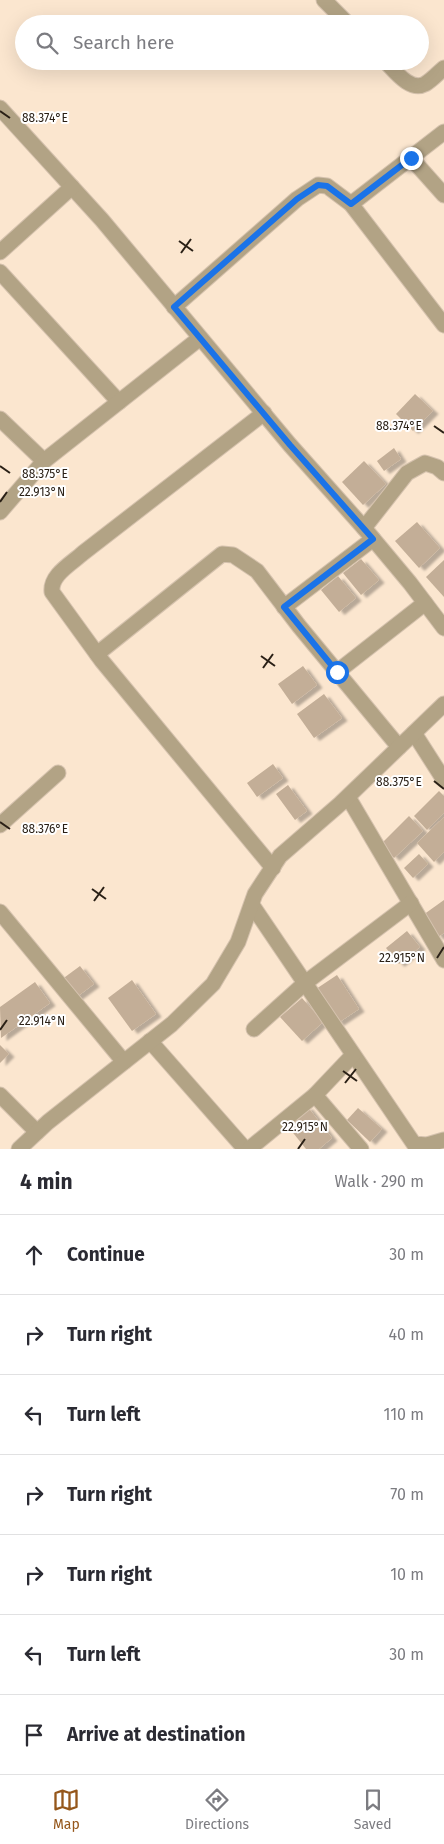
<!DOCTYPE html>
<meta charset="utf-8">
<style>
:root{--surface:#fff;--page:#f7f7f7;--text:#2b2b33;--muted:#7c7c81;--line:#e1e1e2;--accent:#95571b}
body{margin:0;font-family:"Fira Sans",sans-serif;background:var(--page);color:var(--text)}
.stop{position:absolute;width:15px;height:15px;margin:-11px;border:4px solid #1a73e8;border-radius:50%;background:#fff}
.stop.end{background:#1a73e8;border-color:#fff;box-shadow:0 1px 5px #0008}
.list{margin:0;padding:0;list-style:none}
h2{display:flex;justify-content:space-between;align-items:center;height:65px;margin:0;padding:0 20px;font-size:21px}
h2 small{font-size:16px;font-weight:400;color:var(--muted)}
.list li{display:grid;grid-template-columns:32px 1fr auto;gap:15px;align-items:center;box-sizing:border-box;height:80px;padding:0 20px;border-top:1px solid var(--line)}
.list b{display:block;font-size:19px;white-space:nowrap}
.list em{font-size:16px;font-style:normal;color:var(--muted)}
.icon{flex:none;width:28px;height:28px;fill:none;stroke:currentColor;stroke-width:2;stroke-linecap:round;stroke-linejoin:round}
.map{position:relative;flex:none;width:444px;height:1149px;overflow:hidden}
.search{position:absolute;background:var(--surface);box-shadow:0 5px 20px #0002;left:15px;right:15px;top:15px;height:55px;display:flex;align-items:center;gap:12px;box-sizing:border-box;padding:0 18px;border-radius:28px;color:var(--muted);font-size:19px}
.sheet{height:625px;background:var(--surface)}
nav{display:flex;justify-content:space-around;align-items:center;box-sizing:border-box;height:70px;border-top:1px solid var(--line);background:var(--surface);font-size:14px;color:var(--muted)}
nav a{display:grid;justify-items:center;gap:2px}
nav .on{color:var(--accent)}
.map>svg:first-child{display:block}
.building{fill:#c3ae97;filter:url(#shadow)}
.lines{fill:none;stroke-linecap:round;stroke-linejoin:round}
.minor-casing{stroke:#d5c2ae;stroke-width:17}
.tertiary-casing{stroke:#d5c2ae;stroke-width:17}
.minor{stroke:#b2a385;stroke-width:15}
.tertiary{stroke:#b2a385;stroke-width:15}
.route{stroke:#1a73e8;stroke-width:6}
.ticks{fill:none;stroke:#2a2016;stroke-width:2}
.ticks-label{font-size:12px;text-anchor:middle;fill:#2a2016;stroke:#fff;stroke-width:4;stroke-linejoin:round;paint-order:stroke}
</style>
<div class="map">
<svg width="444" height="1149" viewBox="0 0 444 1149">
<defs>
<filter id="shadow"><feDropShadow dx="5.5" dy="3" stdDeviation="1" flood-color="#0004"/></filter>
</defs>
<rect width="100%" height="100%" fill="#fbe6cf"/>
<!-- building -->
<g class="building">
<polygon points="415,394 433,411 413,431 396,414"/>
<polygon points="394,448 401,459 384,471 377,461"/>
<polygon points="364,461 386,484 363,505 342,482"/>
<polygon points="417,522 440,548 419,568 395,541"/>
<polygon points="361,559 379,580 361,595 343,573"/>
<polygon points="444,560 444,597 426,577"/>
<polygon points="338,576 356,598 339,612 321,590"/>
<polygon points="303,666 317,685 292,704 278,684"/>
<polygon points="324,694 342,718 314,738 297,714"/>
<polygon points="273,764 283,778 257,797 247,783"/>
<polygon points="288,785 307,811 295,820 276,794"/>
<polygon points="439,791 444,796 444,813 427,830 414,816"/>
<polygon points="409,816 423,831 394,858 381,844"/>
<polygon points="444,817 444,852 434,862 417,843"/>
<polygon points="419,854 428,864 413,878 404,868"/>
<polygon points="444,900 444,933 438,937 423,915"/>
<polygon points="407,931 420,947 399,964 386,948"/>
<polygon points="80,966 94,984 74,999 61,980"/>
<polygon points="337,975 359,1009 338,1023 316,989"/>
<polygon points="132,980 156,1014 132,1031 108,998"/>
<polygon points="35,982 50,1003 1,1038 0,1007"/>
<polygon points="302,998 323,1022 302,1041 280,1017"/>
<polygon points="0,1045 9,1054 0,1063"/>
<polygon points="307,1106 332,1138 319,1149 306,1149 286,1124"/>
<polygon points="358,1108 382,1129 370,1142 347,1120"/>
</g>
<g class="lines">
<!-- minor casing -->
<g class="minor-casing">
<g id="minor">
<polyline points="324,0 348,24"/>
<path d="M385,61C395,71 410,92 425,84C432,80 438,73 444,68"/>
<polyline points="0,108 102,220 290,445 364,528 410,583 444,628"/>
<polyline points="411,158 444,195"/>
<polyline points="351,204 444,132"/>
<polyline points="0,252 72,187"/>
<polyline points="0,272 119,402"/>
<polyline points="174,307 297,199 318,185 327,186 351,204 444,325"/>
<path d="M264,413L83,553C71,564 50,575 52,592L102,661L273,868"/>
<polyline points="0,419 44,461"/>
<polyline points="0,512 44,461 200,338"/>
<polyline points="364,528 407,473 425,463 437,467 444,473"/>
<polyline points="284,607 373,539"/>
<polyline points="97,654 222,554 233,555 257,571 299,626 399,747"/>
<polyline points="337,672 425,603"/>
<polyline points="414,733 444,780"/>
<polyline points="348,797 444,960"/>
<polyline points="0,825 58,773"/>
<polyline points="252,905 414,1144 427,1145 444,1140"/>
<polyline points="0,912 124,1062"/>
<polyline points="254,1029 305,983 411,903"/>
<polyline points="150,1041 245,1149"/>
<polyline points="0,1095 37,1132"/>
<polyline points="315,1095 361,1149"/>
<polyline points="249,1149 315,1095 353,1055"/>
</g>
</g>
<!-- tertiary casing -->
<g class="tertiary-casing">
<polyline id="tertiary" points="19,1149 48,1122 172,1024 213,984 238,942 255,894 280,856 340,804 444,704"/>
</g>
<!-- minor -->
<use href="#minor" class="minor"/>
<!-- tertiary -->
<use href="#tertiary" class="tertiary"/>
</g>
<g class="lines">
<!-- route -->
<polyline class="route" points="337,672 284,607 373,539 290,445 174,307 297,199 318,185 327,186 351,204 411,158"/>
</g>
<!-- ticks -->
<path class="ticks" d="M0,111L10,118M179,241L193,251M181,253L191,239M434,426L444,433M0,466L10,473M0,502L7,492M261,656L275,666M263,668L273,654M434,781L444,789M0,822L10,829M92,889L106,899M94,901L104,887M437,958L444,947M0,1030L7,1020M343,1071L357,1081M345,1083L356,1069M298,1149L305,1139"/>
<g class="ticks-label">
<text x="45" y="122">88.374°E</text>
<text x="399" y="430">88.374°E</text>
<text x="45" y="478">88.375°E</text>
<text x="42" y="496">22.913°N</text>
<text x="399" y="786">88.375°E</text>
<text x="45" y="833">88.376°E</text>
<text x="402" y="962">22.915°N</text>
<text x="42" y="1025">22.914°N</text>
<text x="305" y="1131">22.915°N</text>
</g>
</svg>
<div class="stop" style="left:337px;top:672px"></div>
<div class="stop end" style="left:411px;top:158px"></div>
<div class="search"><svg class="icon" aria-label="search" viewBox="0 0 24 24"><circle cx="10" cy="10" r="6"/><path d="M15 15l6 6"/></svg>Search here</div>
</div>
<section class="sheet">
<h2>4 min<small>Walk · 290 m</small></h2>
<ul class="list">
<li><svg class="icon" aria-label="ahead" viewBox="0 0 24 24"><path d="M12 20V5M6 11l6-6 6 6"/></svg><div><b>Continue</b></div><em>30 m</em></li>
<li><svg class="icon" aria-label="right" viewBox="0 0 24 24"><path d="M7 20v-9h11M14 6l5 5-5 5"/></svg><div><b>Turn right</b></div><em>40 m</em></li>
<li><svg class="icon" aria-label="left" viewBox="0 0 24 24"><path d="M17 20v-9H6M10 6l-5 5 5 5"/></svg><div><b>Turn left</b></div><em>110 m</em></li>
<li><svg class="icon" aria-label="right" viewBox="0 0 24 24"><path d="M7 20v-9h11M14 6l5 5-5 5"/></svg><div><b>Turn right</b></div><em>70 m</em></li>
<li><svg class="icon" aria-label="right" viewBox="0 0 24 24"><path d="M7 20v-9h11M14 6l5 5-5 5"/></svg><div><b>Turn right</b></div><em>10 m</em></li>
<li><svg class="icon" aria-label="left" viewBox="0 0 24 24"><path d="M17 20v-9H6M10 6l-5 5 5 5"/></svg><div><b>Turn left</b></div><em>30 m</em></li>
<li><svg class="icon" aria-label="arrive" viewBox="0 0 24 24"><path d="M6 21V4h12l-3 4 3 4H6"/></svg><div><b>Arrive at destination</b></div></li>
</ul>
</section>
<nav>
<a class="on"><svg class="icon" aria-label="map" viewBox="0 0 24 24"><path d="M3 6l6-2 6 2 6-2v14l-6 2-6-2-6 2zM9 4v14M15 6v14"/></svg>Map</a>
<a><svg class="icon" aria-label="directions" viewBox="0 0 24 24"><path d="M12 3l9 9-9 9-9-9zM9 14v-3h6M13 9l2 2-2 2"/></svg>Directions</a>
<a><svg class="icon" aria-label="saved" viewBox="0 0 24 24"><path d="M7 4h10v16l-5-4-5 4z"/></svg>Saved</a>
</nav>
